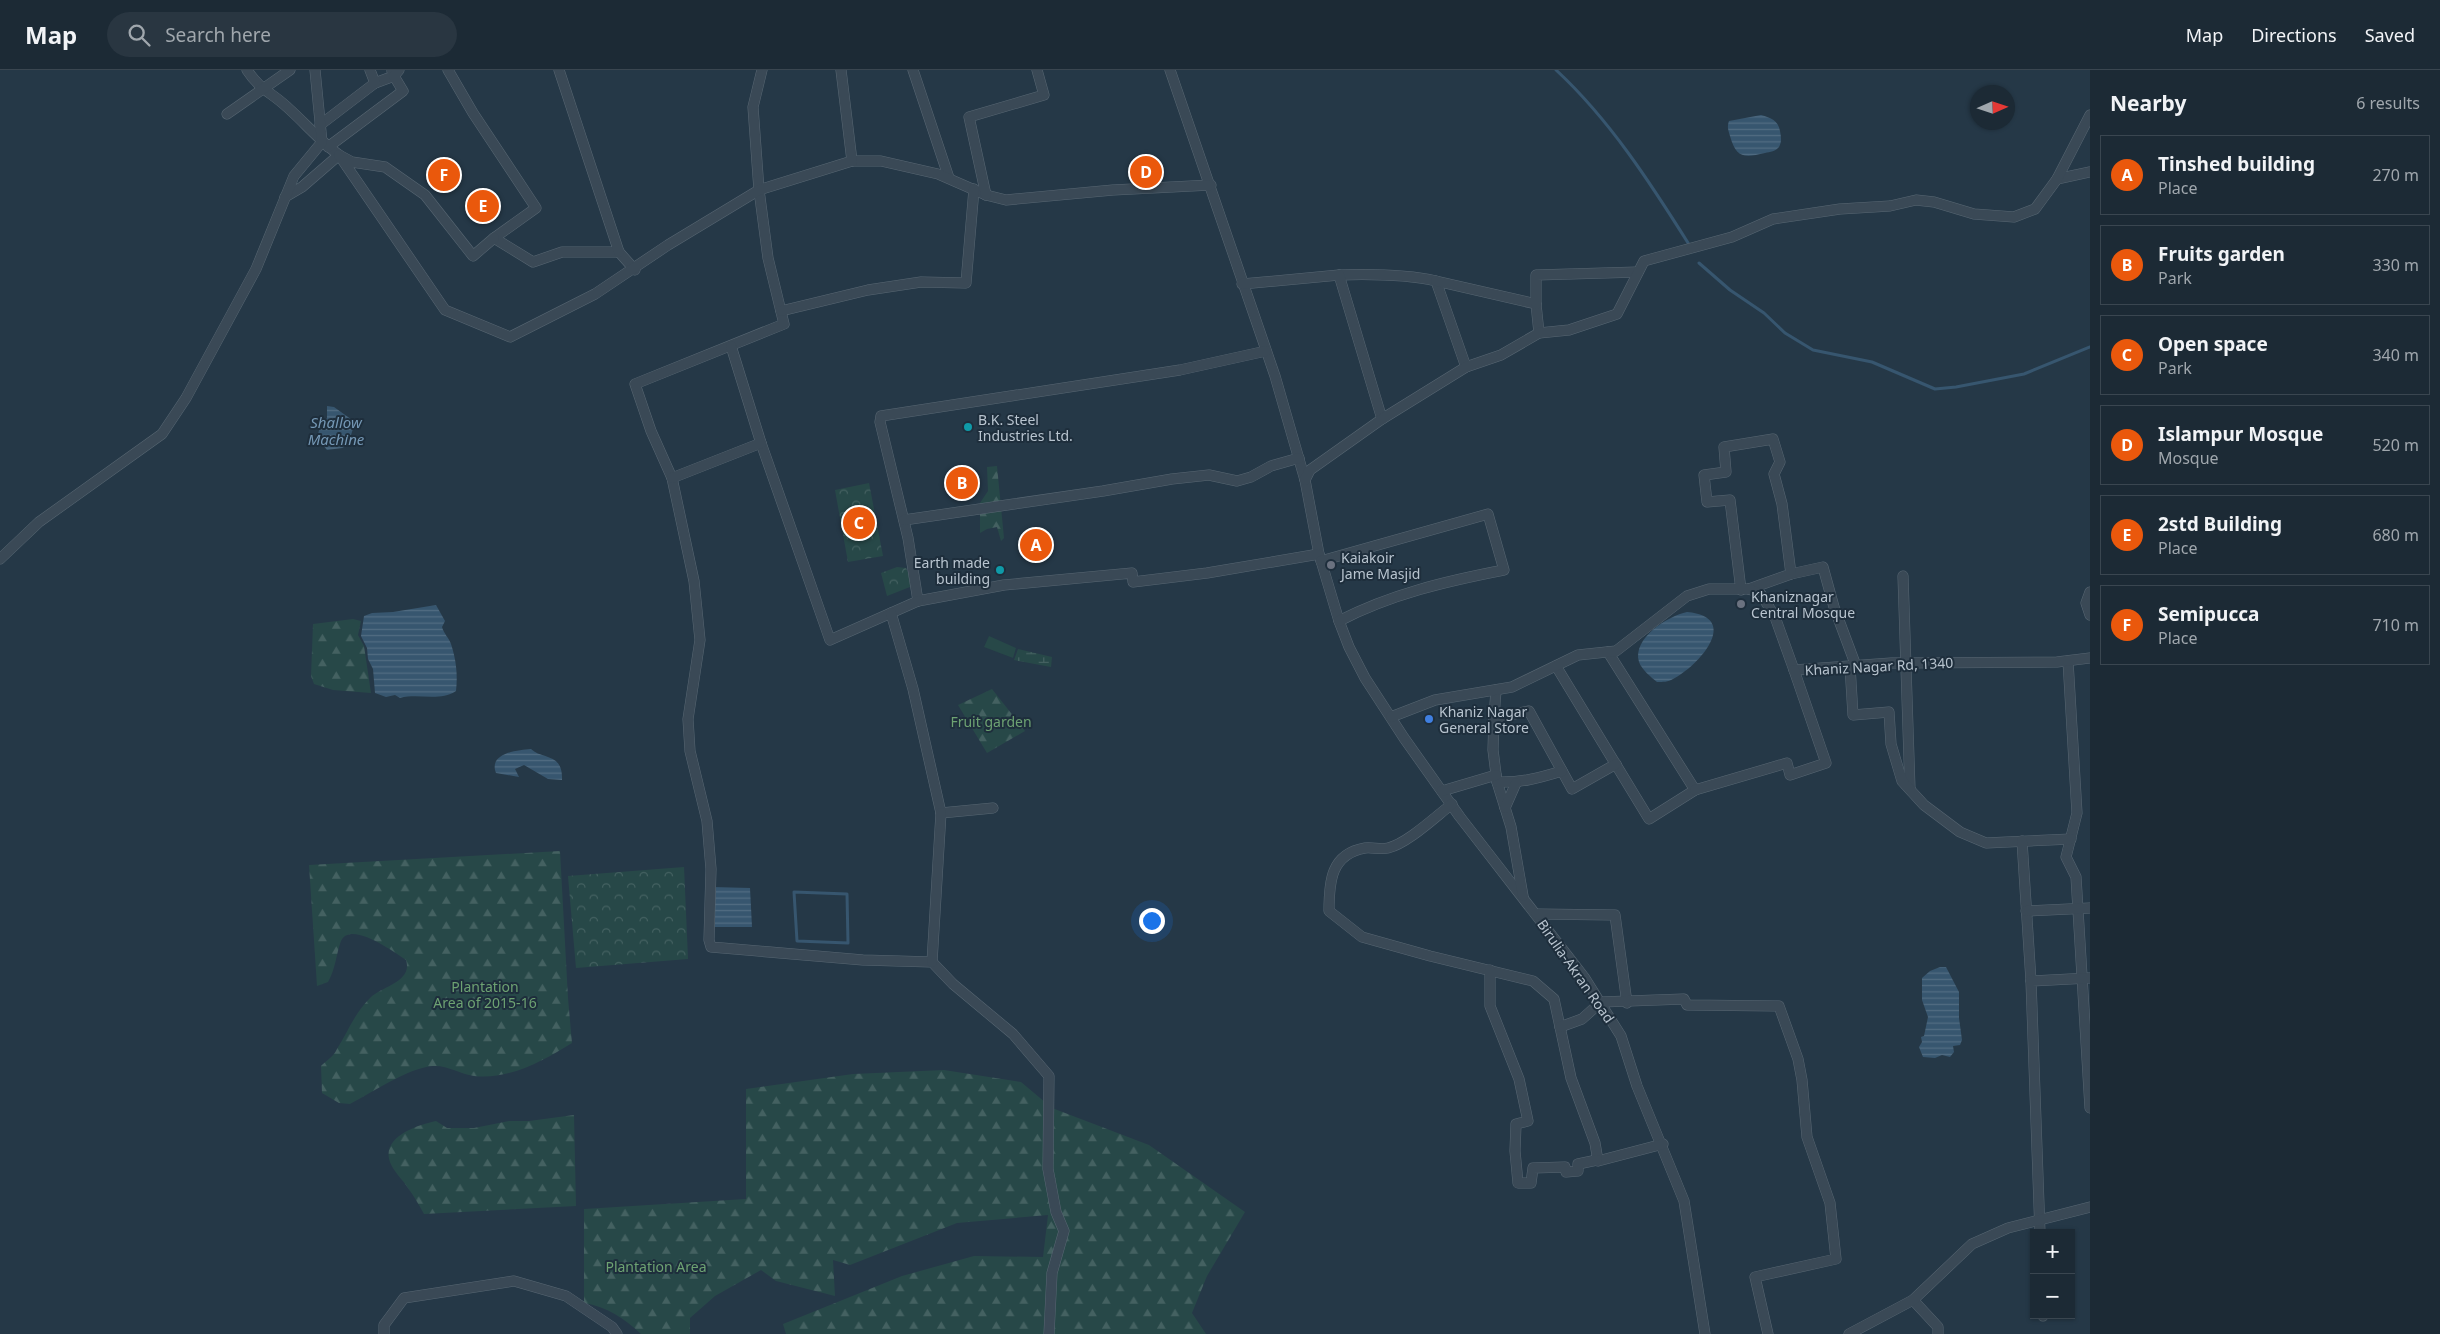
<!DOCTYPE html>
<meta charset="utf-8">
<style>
:root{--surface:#1c2a35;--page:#293641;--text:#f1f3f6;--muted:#a0a7ad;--line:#3a4650;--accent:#ea580c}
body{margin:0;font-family:"Noto Sans",sans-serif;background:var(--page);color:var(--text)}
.controls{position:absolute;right:15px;bottom:15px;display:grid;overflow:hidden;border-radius:0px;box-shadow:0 1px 4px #0004}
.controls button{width:45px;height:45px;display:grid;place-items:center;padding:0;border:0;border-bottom:1px solid var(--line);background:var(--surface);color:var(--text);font:25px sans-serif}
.compass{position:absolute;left:1970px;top:15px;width:45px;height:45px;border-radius:50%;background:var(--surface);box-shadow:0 1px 4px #0004;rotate:87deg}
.you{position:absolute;left:1151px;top:850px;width:18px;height:18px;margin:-12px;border:4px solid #fff;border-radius:50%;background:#1a73e8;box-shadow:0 0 0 8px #1a73e833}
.badge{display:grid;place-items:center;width:32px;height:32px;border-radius:50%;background:var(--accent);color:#fff;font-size:16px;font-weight:700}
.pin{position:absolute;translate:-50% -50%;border:2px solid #fff;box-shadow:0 1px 5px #0006}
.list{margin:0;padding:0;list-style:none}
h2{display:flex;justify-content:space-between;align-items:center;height:65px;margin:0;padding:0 20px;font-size:21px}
h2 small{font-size:16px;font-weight:400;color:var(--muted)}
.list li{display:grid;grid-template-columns:32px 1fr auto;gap:15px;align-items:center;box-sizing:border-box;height:80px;margin:0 10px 10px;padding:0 10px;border:1px solid var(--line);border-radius:0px}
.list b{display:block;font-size:19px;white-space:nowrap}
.list p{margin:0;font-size:16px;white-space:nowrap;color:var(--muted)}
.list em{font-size:16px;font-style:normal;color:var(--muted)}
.icon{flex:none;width:28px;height:28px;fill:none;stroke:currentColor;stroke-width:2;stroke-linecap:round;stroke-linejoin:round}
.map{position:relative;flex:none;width:2090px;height:1264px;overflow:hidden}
header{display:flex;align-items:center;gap:30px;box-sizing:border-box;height:70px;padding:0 25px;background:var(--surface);border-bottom:1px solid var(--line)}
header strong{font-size:24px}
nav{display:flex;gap:28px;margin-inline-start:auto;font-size:18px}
.search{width:350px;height:45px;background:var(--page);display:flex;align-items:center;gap:12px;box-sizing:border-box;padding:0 18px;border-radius:28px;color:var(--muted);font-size:19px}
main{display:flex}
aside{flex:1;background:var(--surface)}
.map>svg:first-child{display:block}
.green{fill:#274848}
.forest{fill:url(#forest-firs)}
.wetland{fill:url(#wetland-marsh)}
.park{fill:url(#park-crowns)}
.water{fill:url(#water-rules)}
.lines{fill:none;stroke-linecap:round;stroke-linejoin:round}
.stream{stroke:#37566f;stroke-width:3}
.minor-casing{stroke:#586773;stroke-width:11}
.minor{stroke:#3a4956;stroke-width:10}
.culture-dot{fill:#0f9aa8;stroke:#1e2e3c;stroke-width:2}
.worship-dot{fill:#6b7280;stroke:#1e2e3c;stroke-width:2}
.shop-dot{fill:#3f7fe0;stroke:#1e2e3c;stroke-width:2}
.labels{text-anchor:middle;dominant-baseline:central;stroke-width:4;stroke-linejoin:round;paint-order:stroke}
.poi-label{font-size:14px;fill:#b8c4cf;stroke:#1e2e3c;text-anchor:start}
.street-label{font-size:14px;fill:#b8c4cf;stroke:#1e2e3c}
.park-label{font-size:14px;fill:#6da272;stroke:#1e2e3c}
.water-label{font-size:15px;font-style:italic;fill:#7598b5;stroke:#1e2e3c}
</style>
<header>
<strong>Map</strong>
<div class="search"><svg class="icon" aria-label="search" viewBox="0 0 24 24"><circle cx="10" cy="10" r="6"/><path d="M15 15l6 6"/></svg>Search here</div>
<nav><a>Map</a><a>Directions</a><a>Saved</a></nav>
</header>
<main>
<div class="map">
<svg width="2090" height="1264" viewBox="0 0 2090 1264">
<defs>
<pattern id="forest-firs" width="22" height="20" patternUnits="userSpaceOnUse" patternTransform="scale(1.25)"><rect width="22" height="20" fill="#274848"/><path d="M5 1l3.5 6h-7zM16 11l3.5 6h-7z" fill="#446161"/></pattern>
<pattern id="wetland-marsh" width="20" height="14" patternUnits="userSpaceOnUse" patternTransform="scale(1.25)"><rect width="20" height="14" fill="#274848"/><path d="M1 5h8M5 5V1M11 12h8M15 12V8" fill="none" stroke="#446161"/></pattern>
<pattern id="park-crowns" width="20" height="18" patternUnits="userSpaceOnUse" patternTransform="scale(1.25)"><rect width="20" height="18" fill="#274848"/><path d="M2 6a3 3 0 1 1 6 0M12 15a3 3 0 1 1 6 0" fill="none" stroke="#446161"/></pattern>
<pattern id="water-rules" width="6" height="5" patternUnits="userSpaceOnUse" patternTransform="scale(1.25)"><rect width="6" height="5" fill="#37566f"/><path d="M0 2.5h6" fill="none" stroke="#526d82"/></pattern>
</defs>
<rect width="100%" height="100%" fill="#253847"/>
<!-- green -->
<g class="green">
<polygon points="972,399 976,425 951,428 948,402"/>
<polygon points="989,566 1016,578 1013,588 984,577"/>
</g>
<!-- forest -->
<g class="forest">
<polygon points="997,396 1004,468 1001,471 997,457 987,459 980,463 980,433 988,421 987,397"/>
<polygon points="353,549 361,551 358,565 364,576 371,623 333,620 314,614 311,606 313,554"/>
<polygon points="992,619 1025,661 987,683 958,635"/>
<path d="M560,781L568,928L572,973C543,991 509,1010 474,1006C460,1004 447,995 433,996C408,998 373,1022 350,1034L339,1033L322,1023L321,996C326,991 334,986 337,979C349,960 354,944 370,928C382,916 413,912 406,890C395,883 351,850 341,871C336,884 336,898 328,912L317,916L309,795Z"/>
<path d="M944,1000L1021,1012L1052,1038L1149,1075L1245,1142L1207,1206L1192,1243L1206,1264H786L783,1254L902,1206L974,1186L1043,1187L1048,1145L957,1153L850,1195L833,1190L835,1226L776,1211L761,1200L715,1226L690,1248V1264H641C624,1248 607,1237 584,1233V1139L746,1129V1019L853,1004Z"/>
<path d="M574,1045L576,1136L424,1144C419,1135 414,1126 408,1118C403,1110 393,1101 390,1092C381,1067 417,1055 436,1051L447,1058H474L509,1051H529Z"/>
</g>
<!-- wetland -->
<polygon class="wetland" points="1018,579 1052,587 1051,597 1014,590"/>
<!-- park -->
<g class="park">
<polygon points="869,413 883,486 848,492 835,420"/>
<polygon points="897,497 906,498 915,515 887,526 881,503"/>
<polygon points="684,797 688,889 576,898 568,806"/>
</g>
<!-- water -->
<g class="water">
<path d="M1761,45C1771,48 1778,50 1780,61C1781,66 1782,72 1779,77C1776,81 1770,82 1765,83C1744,88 1736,88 1730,66C1728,59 1727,57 1729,51Z"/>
<polygon points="327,336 334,337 355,352 348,375 342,378 327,380 323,375 318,364 320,357 327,348"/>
<path d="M436,535L445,551L442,557C444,564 449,568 451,574C456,589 458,605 456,621C439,632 419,623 400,628L395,625L386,627L375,623L373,599L368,589L367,578L361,566L364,546L372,543L393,542Z"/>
<path d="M1687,542C1742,547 1699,596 1673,609C1668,612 1663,612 1657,612C1651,607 1642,600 1639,592C1632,568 1668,546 1687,542Z"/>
<path d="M531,679C542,690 563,682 562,710L548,709L524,695L515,699L519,707L496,703C488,683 518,680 531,679Z"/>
<polygon points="712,817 750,818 752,857 711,857"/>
<polygon points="1940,897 1946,897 1959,922 1959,948 1962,970 1960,975 1953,976 1954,982 1950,987 1942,985 1935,988 1923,987 1919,977 1922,972 1921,967 1924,966 1928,947 1922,930 1922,908 1930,901"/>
</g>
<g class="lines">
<!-- stream -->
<g class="stream">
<path d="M1556,0C1610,50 1651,114 1690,176"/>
<polyline points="1699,193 1730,220 1764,243 1785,263 1813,280 1872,292 1935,319 1956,317 2024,304 2090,277"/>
<polygon points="794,822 847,824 848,873 797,871"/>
</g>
<!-- minor casing -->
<g class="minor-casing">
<g id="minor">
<path d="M247,0C260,20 271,22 287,37C305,53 320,71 339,85L302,117L285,127"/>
<polyline points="448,0 473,43 536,138 494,168 533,192 562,182 619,182 635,200"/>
<polyline points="559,0 619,182"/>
<polyline points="762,0 753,37 759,120 768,188 784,254 635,314 651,361 672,408 694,511 700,570 688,649 690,681 707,751 711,799 709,870 711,877 863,890 932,892 953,914 1013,964 1049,1006 1048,1099 1056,1142 1064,1161 1052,1203 1049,1264"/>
<polyline points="913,0 949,108"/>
<polyline points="1170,0 1275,306 1305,410 1319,484 1339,551 1349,577 1365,608 1404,668 1460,747 1584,907 1621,966 1637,1016 1684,1131 1705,1264"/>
<polyline points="375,13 394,6 392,1"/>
<polyline points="227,44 290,0"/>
<polyline points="320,55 375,13 370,0"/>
<polyline points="328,77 403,21 394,6 399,0"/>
<polyline points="852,91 881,91 938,104 986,125 1006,130 1113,120 1211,115"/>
<polyline points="2057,109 2090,102"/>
<polyline points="986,125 969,47 1044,25 1037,0"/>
<polyline points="494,168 473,186 425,125 385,97 352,92 339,85 445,240 510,267 595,224 668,175 759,120 852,91 841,0"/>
<path d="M1339,205C1371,204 1405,204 1436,211L1466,297"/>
<polyline points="1436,211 1536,234 1539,263"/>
<polyline points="1242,214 1339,205 1382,349"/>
<polyline points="1536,234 1536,205 1638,202"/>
<polyline points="781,241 868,220 921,212 966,213 974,119"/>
<polyline points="1266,281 1180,300 881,346 880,352 908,468 918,531 1004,515 1132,503 1133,512 1207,503 1319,484"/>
<polyline points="761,373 830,570 918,531"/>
<polyline points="672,408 761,373 731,276"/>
<polyline points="1305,410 1310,400 1382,349 1466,297 1501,285 1539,263 1569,260 1617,244 1644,191 1732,167 1773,149 1840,139 1890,136 1916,130 1934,132 1974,144 2014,147 2035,139 2057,109 2090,45"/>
<polyline points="904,450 1103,421 1172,409 1209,405 1237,411 1251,407 1271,396 1299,388"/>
<polyline points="0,489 39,452 162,364 186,328 256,199 294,106 322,72 315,0"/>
<path d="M1321,491L1488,444L1504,500C1447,511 1391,524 1339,551"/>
<polyline points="1791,504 1823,497 1834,537 1856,596"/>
<polyline points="1903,506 1910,719"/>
<polyline points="1741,520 1730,430 1707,432 1704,405 1726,402 1724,377 1773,369 1780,392 1774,404 1782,434 1791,504 1749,519"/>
<polyline points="2090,522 2086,533 2090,545"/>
<polyline points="891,543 913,619 941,743 993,738"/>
<polyline points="2068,591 2077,743 2066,787 2076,807 2090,1038"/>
<polyline points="1556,596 1649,749 1695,720 1608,582"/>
<polyline points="1850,596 1853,645 1889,642 1891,674 1902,711 1924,735 1960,762 1986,773 2071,769"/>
<polyline points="1496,620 1494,648 1529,641 1572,719 1616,694"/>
<polyline points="1391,647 1435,630 1512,617 1578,585 1616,581 1687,526 1709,519 1749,519 1761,524 1775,547 1794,600 1891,593 2057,592 2090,588"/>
<polyline points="1494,648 1493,680 1497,712 1511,757 1523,826"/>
<path d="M1497,712C1521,713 1539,708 1562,701"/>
<polyline points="1695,720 1787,693 1790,705 1826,693 1794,600"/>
<polyline points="1442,721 1496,705"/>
<path d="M1452,734C1435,747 1408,773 1388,778C1381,780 1372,777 1365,778C1331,784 1329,811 1329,841L1362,867L1430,886L1533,911L1554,929L1571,1008L1595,1073L1598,1091L1663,1074"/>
<polyline points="1505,738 1516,713"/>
<polyline points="2022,771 2031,911"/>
<polyline points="2026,841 2090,838"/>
<polyline points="1536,844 1615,845 1627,933"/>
<polyline points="932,892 941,743"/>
<polyline points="1490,900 1490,936 1519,1009 1528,1051 1516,1054 1515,1081 1518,1113 1531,1113 1533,1098 1565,1097 1566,1102 1578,1101 1578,1094 1597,1090"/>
<polyline points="1560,957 1582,949 1601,932 1684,929 1687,935 1779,936 1798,989 1802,1010 1807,1067 1830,1133 1836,1189 1755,1207 1768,1264"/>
<polyline points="2040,1163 2031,911 2089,908"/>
<polyline points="1913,1230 1938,1257 1938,1264"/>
<polyline points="2043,1245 2043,1246"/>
<polyline points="384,1264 384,1255 404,1228 514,1211 566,1226 612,1257 617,1264"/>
<polyline points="1849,1264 1913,1230 1972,1174 2008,1158 2090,1137"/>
</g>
</g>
<!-- minor -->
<use href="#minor" class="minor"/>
</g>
<!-- markers -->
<g class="culture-dot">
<circle cx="968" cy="357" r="5"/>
<circle cx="1000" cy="500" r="5"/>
</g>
<g class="worship-dot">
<circle cx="1331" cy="495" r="5"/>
<circle cx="1741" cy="534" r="5"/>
</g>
<circle class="shop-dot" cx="1429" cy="649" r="5"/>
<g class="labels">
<!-- poi labels -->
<g class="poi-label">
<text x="978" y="349">B.K. Steel<tspan x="978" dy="16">Industries Ltd.</tspan></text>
<text x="1341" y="487">Kaiakoir<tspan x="1341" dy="16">Jame Masjid</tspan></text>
<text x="990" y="492" text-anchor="end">Earth made<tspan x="990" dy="16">building</tspan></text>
<text x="1751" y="526">Khaniznagar<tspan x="1751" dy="16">Central Mosque</tspan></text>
<text x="1439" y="641">Khaniz Nagar<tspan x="1439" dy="16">General Store</tspan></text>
</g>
<!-- street labels -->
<g class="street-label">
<text transform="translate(1879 596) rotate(-3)">Khaniz Nagar Rd, 1340</text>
<text transform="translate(1576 901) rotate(55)">Birulia-Akran Road</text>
</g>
<!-- park labels -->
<g class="park-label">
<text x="991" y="651">Fruit garden</text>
<text x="485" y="916">Plantation<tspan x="485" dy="16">Area of 2015-16</tspan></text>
<text x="656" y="1196">Plantation Area</text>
</g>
<!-- water labels -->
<g class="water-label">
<text x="336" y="352">Shallow<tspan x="336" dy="17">Machine</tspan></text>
</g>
</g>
</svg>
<div class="controls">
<button>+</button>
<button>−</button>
</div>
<svg class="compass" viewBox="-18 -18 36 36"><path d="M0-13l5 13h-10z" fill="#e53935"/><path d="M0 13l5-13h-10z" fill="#a0a7ad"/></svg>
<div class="you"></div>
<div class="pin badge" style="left:1036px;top:475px">A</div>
<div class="pin badge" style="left:962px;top:413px">B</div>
<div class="pin badge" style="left:859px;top:453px">C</div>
<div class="pin badge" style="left:1146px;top:102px">D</div>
<div class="pin badge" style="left:483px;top:136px">E</div>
<div class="pin badge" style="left:444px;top:105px">F</div>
</div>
<aside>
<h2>Nearby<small>6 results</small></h2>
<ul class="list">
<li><span class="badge">A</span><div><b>Tinshed building</b><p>Place</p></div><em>270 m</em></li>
<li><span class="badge">B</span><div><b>Fruits garden</b><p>Park</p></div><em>330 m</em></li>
<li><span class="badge">C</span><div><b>Open space</b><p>Park</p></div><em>340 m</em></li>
<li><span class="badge">D</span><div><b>Islampur Mosque</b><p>Mosque</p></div><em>520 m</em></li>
<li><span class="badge">E</span><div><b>2std Building</b><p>Place</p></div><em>680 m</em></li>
<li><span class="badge">F</span><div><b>Semipucca</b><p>Place</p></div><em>710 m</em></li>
</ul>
</aside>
</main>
